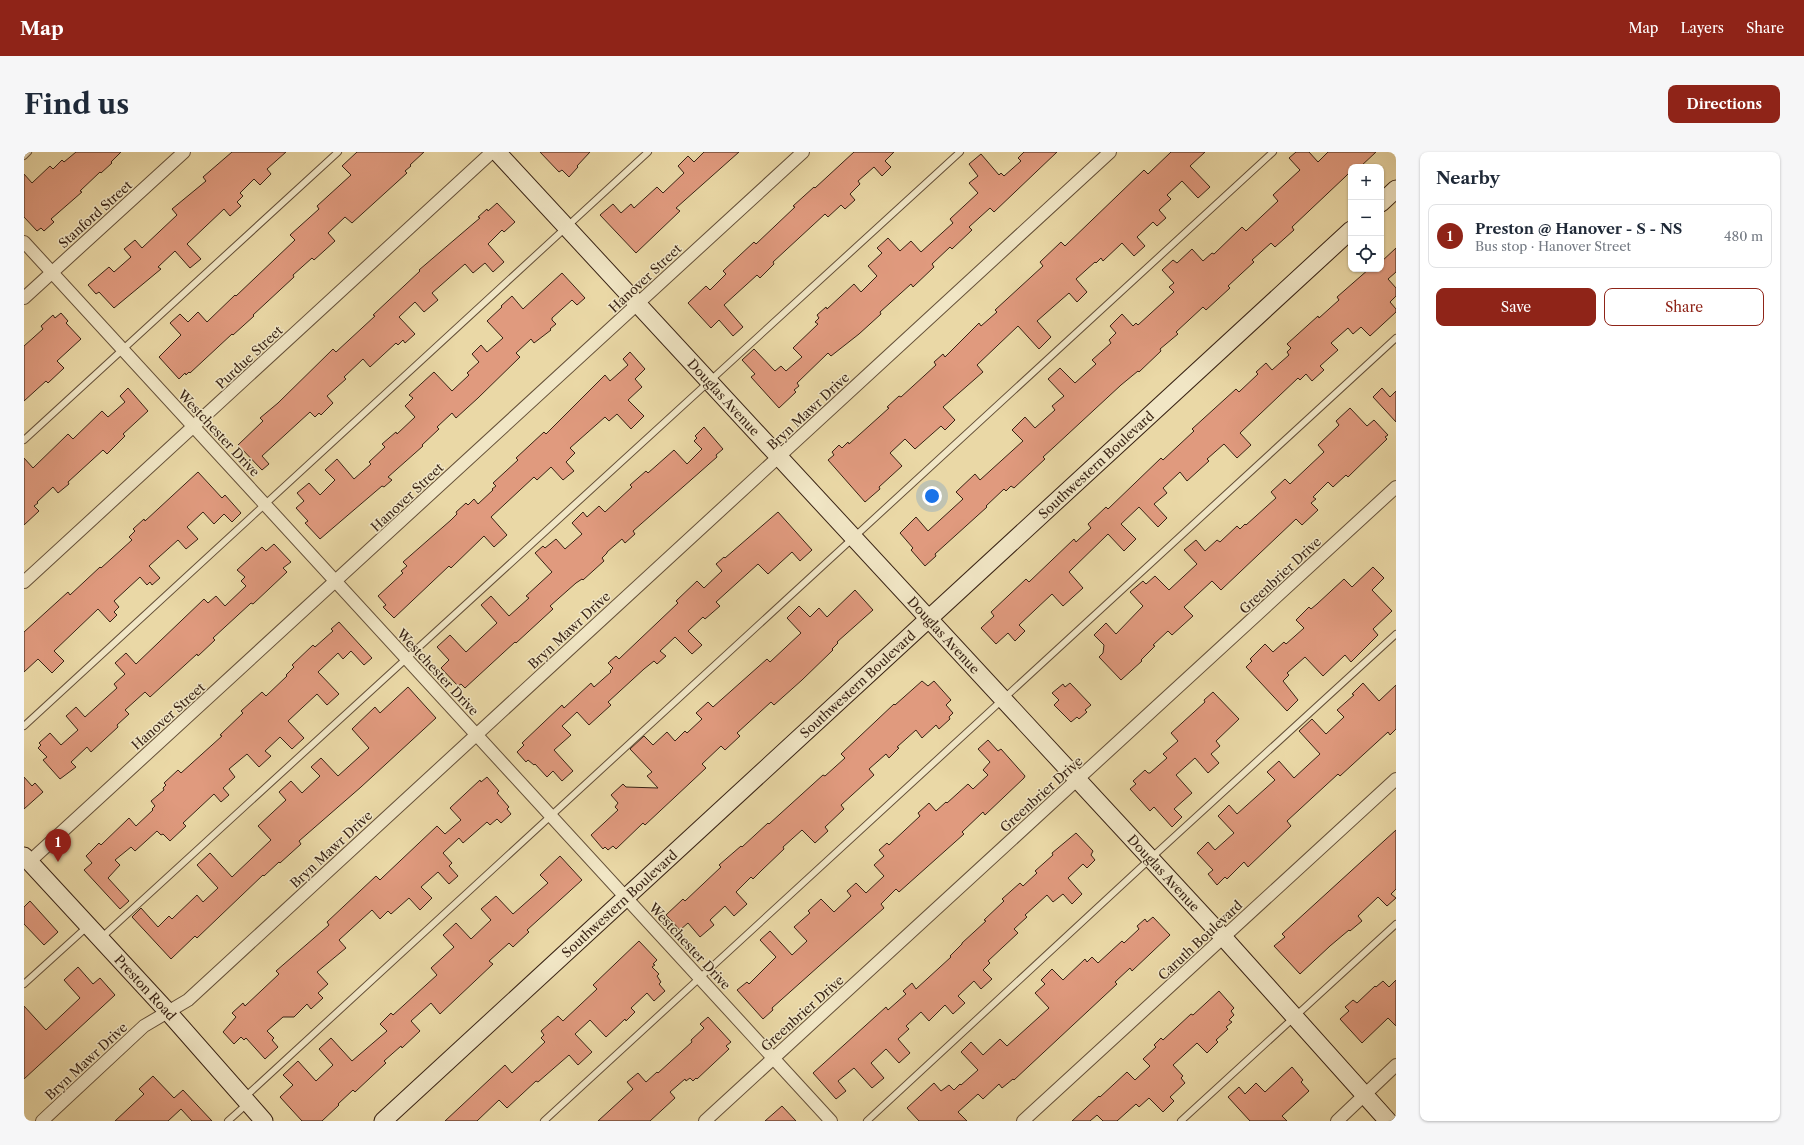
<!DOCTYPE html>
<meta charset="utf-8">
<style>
:root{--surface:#fff;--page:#f6f6f7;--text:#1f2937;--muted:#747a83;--line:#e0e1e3;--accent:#8f2418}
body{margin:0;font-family:"Libre Caslon Text",serif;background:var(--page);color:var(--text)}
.controls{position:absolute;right:12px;top:12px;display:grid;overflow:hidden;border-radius:8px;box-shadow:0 1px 3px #0004}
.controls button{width:36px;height:36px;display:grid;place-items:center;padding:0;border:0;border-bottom:1px solid var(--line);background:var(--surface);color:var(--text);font:20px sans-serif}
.you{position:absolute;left:908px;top:344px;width:14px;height:14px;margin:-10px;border:3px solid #fff;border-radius:50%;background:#1a73e8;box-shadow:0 0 0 6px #1a73e833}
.badge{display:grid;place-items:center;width:26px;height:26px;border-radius:50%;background:var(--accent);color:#fff;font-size:13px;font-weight:700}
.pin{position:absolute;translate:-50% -33px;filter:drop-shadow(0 1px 2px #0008)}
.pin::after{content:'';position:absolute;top:21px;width:14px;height:12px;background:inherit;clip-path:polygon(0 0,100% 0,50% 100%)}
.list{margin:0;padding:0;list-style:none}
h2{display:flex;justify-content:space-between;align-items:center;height:52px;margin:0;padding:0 16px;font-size:17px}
h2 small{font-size:13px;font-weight:400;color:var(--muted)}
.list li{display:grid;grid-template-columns:26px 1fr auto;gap:12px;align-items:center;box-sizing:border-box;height:64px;margin:0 8px 8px;padding:0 8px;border:1px solid var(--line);border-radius:8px}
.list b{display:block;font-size:15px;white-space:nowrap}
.list p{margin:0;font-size:13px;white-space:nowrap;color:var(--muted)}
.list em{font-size:13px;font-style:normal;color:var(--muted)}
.actions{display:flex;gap:8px;padding:12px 16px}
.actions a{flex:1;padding:9px 0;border:1px solid var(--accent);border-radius:8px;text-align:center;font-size:14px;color:var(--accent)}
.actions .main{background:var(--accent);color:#fff}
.icon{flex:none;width:22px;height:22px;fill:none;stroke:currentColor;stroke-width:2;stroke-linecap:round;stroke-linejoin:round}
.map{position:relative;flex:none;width:1372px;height:969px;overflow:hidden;border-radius:8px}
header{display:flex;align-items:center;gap:24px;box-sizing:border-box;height:56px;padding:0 20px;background:var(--accent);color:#fff}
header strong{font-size:19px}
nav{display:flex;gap:22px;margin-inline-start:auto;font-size:14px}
.intro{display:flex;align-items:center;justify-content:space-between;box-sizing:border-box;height:96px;padding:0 24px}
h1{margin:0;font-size:28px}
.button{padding:10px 18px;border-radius:8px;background:var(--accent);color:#fff;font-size:14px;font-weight:700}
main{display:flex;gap:24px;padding:0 24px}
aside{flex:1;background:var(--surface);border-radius:8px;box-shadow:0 1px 3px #0004}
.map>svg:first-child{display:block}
.building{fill:#e09a7e;stroke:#392314}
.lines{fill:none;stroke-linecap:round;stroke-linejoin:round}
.lane-casing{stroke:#655038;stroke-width:8}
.street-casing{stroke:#655038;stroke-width:14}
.secondary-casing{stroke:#392314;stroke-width:19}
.lane{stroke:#f1e6c5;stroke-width:6}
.street{stroke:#f1e6c5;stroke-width:12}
.secondary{stroke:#f1e6c5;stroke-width:17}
.labels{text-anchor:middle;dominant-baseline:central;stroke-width:3;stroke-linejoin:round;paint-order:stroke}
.street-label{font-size:13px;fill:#392314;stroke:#f1e6c5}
</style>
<header>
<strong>Map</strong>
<nav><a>Map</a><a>Layers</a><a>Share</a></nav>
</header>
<div class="intro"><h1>Find us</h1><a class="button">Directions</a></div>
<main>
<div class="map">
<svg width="1372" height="969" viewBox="0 0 1372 969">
<rect width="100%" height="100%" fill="#ead8a6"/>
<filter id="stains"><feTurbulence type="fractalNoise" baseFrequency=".005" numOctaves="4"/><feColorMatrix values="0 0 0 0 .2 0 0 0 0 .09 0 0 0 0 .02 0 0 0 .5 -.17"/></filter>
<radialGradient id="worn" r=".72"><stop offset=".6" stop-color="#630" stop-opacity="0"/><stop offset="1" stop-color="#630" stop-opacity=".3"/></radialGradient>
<!-- building -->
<g class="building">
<polygon points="52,0 97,0 87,10 88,11 77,21 76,20 56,39 58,40 27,67 30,70 20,79 17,76 13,79 0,65 0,22 8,31 26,14 29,17 38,8 40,10"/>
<polygon points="208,0 262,0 243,17 247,22 236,33 230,27 216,41 219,44 213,50 217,54 206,64 200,57 163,92 177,107 166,116 151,99 134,115 137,117 90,156 75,140 72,142 64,133 85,115 90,120 107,105 100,97 111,88 118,96 153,63 148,57 182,29 179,25"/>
<polygon points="333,0 400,0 386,13 387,14 381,19 383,21 328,71 321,65 304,81 311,89 290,108 288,106 269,123 270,125 229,163 230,164 209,183 208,182 166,221 165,220 162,223 161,221 155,227 135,205 157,183 146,171 156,162 164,170 174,160 183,170 211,143 212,144 271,88 266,83 295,57 293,54 327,23 318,14"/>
<polygon points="516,0 566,0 553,14 554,15 545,25 538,18 535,20"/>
<polygon points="680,0 715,0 652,56 656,59 612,101 576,63 589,52 597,61 607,52 610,56 633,35 639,41 660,21 654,14 664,4 670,10"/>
<polygon points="830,0 870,0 861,9 867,15 858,24 850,15 834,29 836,32 826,42 831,48 821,57 817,53 804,65 801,62 749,110 750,112 736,126 733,123 700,153 719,175 709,184 695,168 687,176 664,151 682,134 686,138 702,122 699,119 730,90 732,92 771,55 769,54 790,35 791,36"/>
<polygon points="1000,0 1033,0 970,60 966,56 945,75 948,78 928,97 926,95 908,112 910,115 889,135 887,132 856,160 857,162 835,182 807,204 804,201 773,231 775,234 770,238 772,240 755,256 727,225 731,222 718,208 730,197 751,219 757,214 762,219 778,205 769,196 794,172 791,170 795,166 793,163 802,155 803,157 830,132 837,140 853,124 844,114 858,101 853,96 864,86 876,99 887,89 897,100 929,71 926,67 954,41 945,31 954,24 945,12 957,2 975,23 977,21 980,24 997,9 994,6"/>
<polygon points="1147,0 1181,0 1166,14 1186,35 1174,46 1158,29 1143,43 1147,47 1135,58 1142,66 1133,74 1129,70 1113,85 1121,94 1110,104 1098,91 1079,109 1077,106 1072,111 1071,110 1052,127 1063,140 1053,150 1045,141 1013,169 1027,185 1015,197 994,174 953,213 959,220 919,255 931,268 921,278 917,274 891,297 881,287 866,301 878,314 855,335 856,337 841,350 804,308 810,303 808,300 815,293 818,296 824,290 825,292 865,256 863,255 875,244 877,245 912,213 910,210 919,202 921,205 955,171 957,174 973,160 971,158 1019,114 1016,110 1037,90 1041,94 1120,18 1124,22"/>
<polygon points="1272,0 1285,0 1294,10 1304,0 1352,0 1336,15 1327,15 1327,19 1321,25 1268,75 1270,78 1251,95 1247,91 1228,108 1230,110 1204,134 1206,136 1182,158 1179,155 1152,180 1154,182 1136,197 1137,199 1115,220 1114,219 1097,233 1030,295 1019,305 1021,307 990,336 987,334 982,339 980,337 962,354 963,355 911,402 912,404 901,414 887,398 889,396 876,381 892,365 904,379 939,347 932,340 951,322 956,328 999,289 988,278 1001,265 1011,276 1031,258 1028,254 1040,244 1024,227 1036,216 1051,231 1072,212 1068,208 1087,191 1085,188 1092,181 1086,174 1098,162 1109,174 1112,171 1114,173 1150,140 1145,135 1150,131 1138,118 1149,108 1153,111 1168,97 1179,109 1188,101 1190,102 1218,75 1222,79 1254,49 1249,43 1276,18 1265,6"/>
<polygon points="473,51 491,70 480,80 478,78 464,92 480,110 469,120 461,111 449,121 441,112 408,141 414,148 400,160 391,150 375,165 391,182 381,191 379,188 374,193 372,191 346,215 339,207 320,225 322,227 303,244 309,251 297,263 295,261 291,265 286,260 238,304 245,312 238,318 214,293 239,269 236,266 254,251 309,197 312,200 351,164 349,163 396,119 395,118 450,71 456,66 454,65 463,57 464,59"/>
<polygon points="1372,96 1372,120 1364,127 1372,136 1372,144 1366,150 1372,157 1372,160 1346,184 1337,175 1329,182 1324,176 1307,191 1314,198 1296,214 1300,218 1288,229 1282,222 1276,228 1274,226 1216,281 1227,293 1213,306 1200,292 1183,307 1185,309 1163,329 1156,320 1139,336 1143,341 1130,352 1143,366 1134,375 1115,355 1097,372 1112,387 1100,399 1084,382 1045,420 1059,436 1039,454 1028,442 995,473 1001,479 991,489 984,481 972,492 957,476 970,464 967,460 1002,427 1005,430 1050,387 1052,390 1067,376 1064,372 1082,355 1084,357 1137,306 1139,308 1170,279 1168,277 1212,237 1215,240 1234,222 1232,220 1242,211 1248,218 1265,203 1263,200 1267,196 1263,192 1294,164 1295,166 1315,148 1313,145 1345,117 1357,117 1357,110"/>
<polygon points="538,121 561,146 553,153 548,148 528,166 528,168 532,172 526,177 527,178 510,191 507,187 492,201 496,205 454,246 432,266 428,261 413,275 415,277 398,293 399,294 364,325 368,328 360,335 358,334 296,387 281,371 284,369 272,356 280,349 273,341 285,331 296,343 311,328 301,318 313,307 330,327 347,312 345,310 361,295 358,292 372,280 373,282 391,265 381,254 389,246 385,243 410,220 428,239 445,223 443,221 455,210 448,202 457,193 463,200 479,186 463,169 478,155 477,154 488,144 499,157"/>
<polygon points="37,161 44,169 42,171 57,187 33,209 40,216 24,231 22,229 0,249 0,194 19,177 17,174 29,163 31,166"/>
<polygon points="606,200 621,217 611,227 618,235 604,248 620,264 607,277 593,262 585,269 581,265 546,296 551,301 542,310 550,319 539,328 527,315 513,328 510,325 467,365 483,383 470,395 460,384 427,416 425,414 370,466 359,455 362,453 354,444 379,421 377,419 383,414 379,410 427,368 433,362 432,360 442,351 444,353 450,347 454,352 469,338 468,337 472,334 469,331 494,308 492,306 520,280 522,282 581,223 586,229 604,213 599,207"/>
<polygon points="104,236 124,259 99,282 101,284 83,302 79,298 44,330 45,332 34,341 29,335 13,350 14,351 10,354 15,359 0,373 0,306 9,316 44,282 49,287 78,259 84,265 101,250 96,244"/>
<polygon points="1358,236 1366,245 1372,239 1372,270 1349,245"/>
<polygon points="1326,256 1343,274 1350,268 1364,283 1361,285 1363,287 1324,325 1322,323 1309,335 1304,330 1289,345 1292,347 1287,351 1294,358 1278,373 1272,367 1197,438 1188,429 1160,455 1169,464 1148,483 1144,479 1129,493 1131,494 1117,508 1118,509 1097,528 1075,505 1079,501 1080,493 1070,483 1082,471 1092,482 1119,454 1106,440 1119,429 1122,432 1131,424 1145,438 1173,412 1160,398 1172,388 1181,399 1193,388 1196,390 1213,374 1216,377 1221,372 1222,373 1252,346 1247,340 1261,327 1266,332 1300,300 1294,293 1315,273 1312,269"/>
<polygon points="680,275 699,297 692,303 693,305 609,379 611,382 601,391 598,387 583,400 583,401 578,406 580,409 559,428 558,427 552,431 526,454 529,457 492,491 491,490 441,536 437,532 434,534 417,516 425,508 413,495 426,483 442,500 473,471 457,453 467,444 485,464 505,446 502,444 528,420 511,401 519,394 521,396 532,387 541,397 558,382 548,371 559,360 563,365 575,354 581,360 608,335 606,333 622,319 624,321 650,298 663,312 678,297 670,289 673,286 671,284"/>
<polygon points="174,320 198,346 201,343 217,361 208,370 200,362 190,372 179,360 163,375 174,387 162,397 154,388 125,414 136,426 128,433 126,430 123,433 116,425 90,449 95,455 90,460 93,463 86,470 74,457 30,499 40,509 28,521 14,507 0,520 0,480 44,440 46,443 76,415 77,416 108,388 105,385 111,379 109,377 120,367 121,369"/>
<polygon points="754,360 788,398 776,409 768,400 744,422 734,412 692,450 696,454 681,467 679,465 664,479 678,493 668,502 651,485 636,499 642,504 633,512 630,509 620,517 584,550 587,553 565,573 553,560 538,574 547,583 530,598 549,619 538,629 529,619 523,625 511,612 510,613 504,608 502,610 493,600 500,593 498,591 538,553 540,556 567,531 570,535 587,520 586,519 589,516 584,511 592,504 595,507 654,451 652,449 673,429 680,436 698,419 692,412 700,405 701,406"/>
<polygon points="250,392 267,410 259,416 263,420 229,452 227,451 226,452 189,486 191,488 174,504 173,502 126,545 121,540 101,558 105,562 93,573 94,575 67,600 63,595 47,610 52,615 36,627 19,608 23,605 14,596 17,593 15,591 26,581 37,593 54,578 42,564 52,555 61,565 93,536 90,532 101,522 91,511 102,501 112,512 180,447 184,451 192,444 201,454 222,434 217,429 221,425 213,418 238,395 242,399"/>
<polygon points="1349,415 1360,426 1348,438 1368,459 1349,477 1354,483 1327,510 1321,503 1299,524 1281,505 1263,521 1265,523 1259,529 1274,548 1263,559 1222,515 1228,509 1226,507 1241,492 1249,500 1260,490 1262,492 1280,476 1272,468 1285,455 1287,457 1293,452 1320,427 1328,435"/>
<polygon points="831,438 849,458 813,490 814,491 808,497 809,498 778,528 750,553 747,550 713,581 716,584 701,598 697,594 678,612 682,616 621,673 619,671 592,697 589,694 584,698 581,695 579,697 567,683 594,658 591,655 594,651 587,643 599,632 602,635 634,636 623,624 628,620 606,597 620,584 629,593 643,580 651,589 661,579 663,581 678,567 672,561 684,550 689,555 743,507 746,510 777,481 763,466 775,454 786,465 795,456 803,465"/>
<polygon points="315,470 348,506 340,513 327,499 319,507 314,501 294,520 315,542 303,553 293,542 264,569 280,586 268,597 256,585 241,599 247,604 235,615 223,602 205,617 211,625 199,636 205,643 197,650 190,642 159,671 162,674 146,689 139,682 137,683 133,679 111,699 107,695 91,708 96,713 84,726 105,749 96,757 60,718 68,711 62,704 75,691 77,693 105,666 112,674 129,658 128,657 131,654 127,649 140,638 139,636 142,633 140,631 154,618 157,621 198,584 196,583 219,561 217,559 238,540 242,544 263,524 262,523 270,515 268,513 289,493 291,495 309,479 307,477"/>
<polygon points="898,529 904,534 910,529 927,548 922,553 929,561 925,565 926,567 915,577 912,573 898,586 892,578 873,595 875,596 865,606 862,602 845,617 850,623 817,653 820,657 801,675 804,679 791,691 778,678 759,695 760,697 738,718 729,727 727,725 712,740 723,752 710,764 701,754 686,768 690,773 676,785 664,771 656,778 642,763 659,747 661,749 697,715 695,713 717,694 718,695 744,671 745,672 799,623 801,624 821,606 817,602 870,552 871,553"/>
<polygon points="1046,531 1067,553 1061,558 1063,560 1055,567 1053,565 1047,570 1030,553 1035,548 1028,541 1039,532 1041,535"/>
<polygon points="1339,531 1355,549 1372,533 1372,577 1366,583 1364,580 1316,624 1314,622 1263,669 1267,674 1224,715 1220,710 1203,727 1201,725 1193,733 1184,722 1189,718 1173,701 1184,690 1191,698 1210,681 1194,664 1205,653 1213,662 1251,628 1243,620 1255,609 1270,626 1296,602 1275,579 1288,567 1302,582 1320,565 1313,558 1330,543 1328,542"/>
<polygon points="384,535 412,566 337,635 275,689 277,692 256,711 255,710 240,724 239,723 173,786 171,784 147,807 108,765 117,756 134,775 145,764 148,767 173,743 179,750 194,736 173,713 186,701 208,725 247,688 234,674 262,648 255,640 267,629 278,641 296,624 287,615 297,606 314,624 345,596 328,577 351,555 356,561"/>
<polygon points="1189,540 1215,567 1192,589 1196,594 1187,602 1195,611 1184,621 1171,606 1152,623 1168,641 1150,657 1158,665 1148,675 1130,655 1126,659 1106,637 1112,632 1109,629 1121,618 1124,621 1126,621 1143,606 1139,602 1154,589 1147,581 1181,550 1180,548"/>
<polygon points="964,588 974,599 977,597 1001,624 1000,626 961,663 959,660 938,680 940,682 875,740 872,737 857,752 860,756 748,856 749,858 739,867 713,838 723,830 725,832 752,805 736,788 746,779 768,803 783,789 770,775 786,761 784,759 797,747 810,760 827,744 823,739 832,731 842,741 860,724 850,713 860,704 855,698 863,691 865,693 896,664 894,661 905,651 912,659 922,650 923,651 944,632 949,637 964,623 959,618 966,610 954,597"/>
<polygon points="0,625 8,634 11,631 19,640 0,657"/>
<polygon points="463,625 475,639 473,641 485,655 483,657 487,662 477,671 473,667 466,673 463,670 439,691 435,686 419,701 428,711 425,714 434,724 425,732 414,720 397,735 408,746 396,758 385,746 367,762 364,759 356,767 348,758 315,788 322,796 293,820 304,832 294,841 299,846 287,857 283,852 270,865 259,865 243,879 250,886 248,888 254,895 241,907 222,886 220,888 217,885 210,892 199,880 212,865 208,861 219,851 221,854 255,822 252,819 305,773 303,770 352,724 356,728 358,726 413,674 421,682 437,668 426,656 456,628 457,630"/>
<polygon points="1372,678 1372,737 1367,742 1372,746 1363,754 1354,745 1334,764 1338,769 1326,779 1325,778 1306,794 1276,822 1250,794 1261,785 1258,782"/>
<polygon points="1052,681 1069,699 1067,703 1071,708 1063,716 1059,712 1044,726 1058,742 1048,752 1039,742 1029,750 1023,743 1001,763 1003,765 990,777 994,781 964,809 966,811 959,818 968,827 957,837 950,829 934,844 941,851 929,862 921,853 905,869 897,860 882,874 885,877 874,887 886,901 875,911 862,897 847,911 860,926 848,936 830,916 814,929 822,939 812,947 789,921 862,855 864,858 882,842 879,839 888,831 892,837 927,805 926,804 938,792 938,791 962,769 960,768 980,749 978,747 996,731 999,734 1013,721 1011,719 1029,703 1028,701"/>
<polygon points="536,704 558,728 503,778 505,780 489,795 485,791 465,809 469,812 416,862 407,851 387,869 396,879 378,896 377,894 360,909 362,911 331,940 329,938 314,952 315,953 298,969 278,969 256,945 269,933 259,923 274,909 292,929 309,913 295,897 307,886 328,909 363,879 356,872 367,861 369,863 413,823 407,816 430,795 419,783 432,771 447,787 467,768 457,757 472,744 489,762 524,731 516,723"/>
<polygon points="6,749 34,780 20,793 0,772 0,755"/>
<polygon points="1129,765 1146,783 1108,819 1106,816 1091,830 1093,832 990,928 989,927 978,936 975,932 959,947 954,942 934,960 943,969 895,969 883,956 910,931 917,939 925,933 930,938 936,932 937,933 954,918 937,900 947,890 959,903 976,887 983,894 1025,856 1011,841 1021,832 1017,828 1028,817 1039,828 1061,807 1063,810 1068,805 1074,811 1098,789 1100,791 1115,777 1113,774 1121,767 1123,770"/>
<polygon points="615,789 633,808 629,812 631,813 628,815 635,822 633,824 637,830 635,832 641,839 630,849 623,841 607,856 611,860 602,869 601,867 582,885 566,868 551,882 568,900 554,913 545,903 514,930 512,929 483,956 475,948 453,969 421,969 481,913 488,921 521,890 517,886 520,883 517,879 534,864 539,869 573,837 569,833"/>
<polygon points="54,815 69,832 76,826 91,843 0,927 0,854 22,878 56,846 40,828"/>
<polygon points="1372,828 1372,874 1364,866 1338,891 1316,867 1325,859 1321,855 1329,848 1333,851 1351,834 1352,835 1359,829 1365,835"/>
<polygon points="1195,839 1210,856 1207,859 1210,863 1205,868 1208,870 1202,875 1204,877 1192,888 1194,890 1183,901 1173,891 1149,913 1159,924 1157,926 1161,931 1146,945 1150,949 1139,960 1125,946 1115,955 1112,952 1093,969 1079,969 1073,963 1066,969 1048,969 1075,944 1076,945 1103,920 1111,928 1126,914 1119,907 1132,895 1130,893 1137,886 1139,888 1167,862 1169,863"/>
<polygon points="684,865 707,890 702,894 705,897 673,927 672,926 669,929 666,926 662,929 661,927 646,940 651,946 626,969 574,969 609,937 603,930 614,921 622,930 633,920 634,921 668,890 667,888 680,876 676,872"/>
<polygon points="1268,915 1279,928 1277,930 1285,939 1258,964 1263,969 1226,969 1204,945 1215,935 1221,942 1232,931 1241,940"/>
<polygon points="129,924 150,946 159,938 188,969 168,969 157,957 144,969 91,969 120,942 115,937"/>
<polygon points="758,954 772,969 741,969"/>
</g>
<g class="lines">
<!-- lane casing -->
<g class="lane-casing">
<g id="lane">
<polyline points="0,4 4,0"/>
<polyline points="0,288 314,0"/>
<polyline points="0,574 624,0"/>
<polyline points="77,786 936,0"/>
<polyline points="0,832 64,774"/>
<polyline points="221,945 1249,0"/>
<polyline points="204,969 223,952"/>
<polyline points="520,969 1372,186"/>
<polyline points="843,969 1126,707 1372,482"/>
<polyline points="1157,969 1372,772"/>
</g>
</g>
<!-- street casing -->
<g class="street-casing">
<g id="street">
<polyline points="0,90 807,969"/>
<polyline points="0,146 160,0"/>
<polyline points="0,430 468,0"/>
<polyline points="5,710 779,0"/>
<polyline points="18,969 120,874 164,848 1086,0"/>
<polyline points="681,969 1372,335"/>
<polyline points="999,969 1372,627"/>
<polyline points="1313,969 1372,913"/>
</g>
</g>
<!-- secondary casing -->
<g class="secondary-casing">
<g id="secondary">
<path id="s1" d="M473,0L1200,786L1364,969"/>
<polyline points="1357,51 1372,37"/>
<path id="s2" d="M0,704L144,860L240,969"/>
<path id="s3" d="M359,969L1327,78"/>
</g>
</g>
<!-- lane -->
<use href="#lane" class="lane"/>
<!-- street -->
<use href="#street" class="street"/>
<!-- secondary -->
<use href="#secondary" class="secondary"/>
</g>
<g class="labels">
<!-- street labels -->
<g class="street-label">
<text transform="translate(71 62) rotate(-42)">Stanford Street</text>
<text transform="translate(621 126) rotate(-43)">Hanover Street</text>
<text transform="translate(225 205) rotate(-43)">Purdue Street</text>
<text stroke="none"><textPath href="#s1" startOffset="334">Douglas Avenue</textPath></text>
<text transform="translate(784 259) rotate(-43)">Bryn Mawr Drive</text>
<text transform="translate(195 281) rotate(47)">Westchester Drive</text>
<text stroke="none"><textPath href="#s3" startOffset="969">Southwestern Boulevard</textPath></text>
<text transform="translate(383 345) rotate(-43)">Hanover Street</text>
<text transform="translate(1256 423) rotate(-43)">Greenbrier Drive</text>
<text transform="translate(545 478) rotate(-43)">Bryn Mawr Drive</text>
<text stroke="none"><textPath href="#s1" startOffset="658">Douglas Avenue</textPath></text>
<text transform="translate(414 520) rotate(47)">Westchester Drive</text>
<text stroke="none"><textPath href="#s3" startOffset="645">Southwestern Boulevard</textPath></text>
<text transform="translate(144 564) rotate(-42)">Hanover Street</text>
<text transform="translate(1017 642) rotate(-42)">Greenbrier Drive</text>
<text transform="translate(307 697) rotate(-43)">Bryn Mawr Drive</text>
<text stroke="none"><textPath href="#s1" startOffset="982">Douglas Avenue</textPath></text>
<text stroke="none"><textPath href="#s3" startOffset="321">Southwestern Boulevard</textPath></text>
<text transform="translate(1176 788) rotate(-43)">Caruth Boulevard</text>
<text transform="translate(666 794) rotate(47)">Westchester Drive</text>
<text stroke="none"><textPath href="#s2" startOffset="179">Preston Road</textPath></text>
<text transform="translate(778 861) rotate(-42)">Greenbrier Drive</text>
<text transform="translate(62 909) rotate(-43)">Bryn Mawr Drive</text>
</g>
</g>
<rect width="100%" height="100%" filter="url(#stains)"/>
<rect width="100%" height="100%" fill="url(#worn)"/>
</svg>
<div class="controls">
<button>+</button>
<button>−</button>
<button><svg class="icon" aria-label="locate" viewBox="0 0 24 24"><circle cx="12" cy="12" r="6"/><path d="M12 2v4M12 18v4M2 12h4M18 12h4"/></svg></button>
</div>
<div class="you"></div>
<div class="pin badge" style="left:34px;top:710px">1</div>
</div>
<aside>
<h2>Nearby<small></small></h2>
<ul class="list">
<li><span class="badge">1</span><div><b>Preston @ Hanover - S - NS</b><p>Bus stop · Hanover Street</p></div><em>480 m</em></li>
</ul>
<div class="actions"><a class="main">Save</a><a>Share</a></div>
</aside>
</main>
